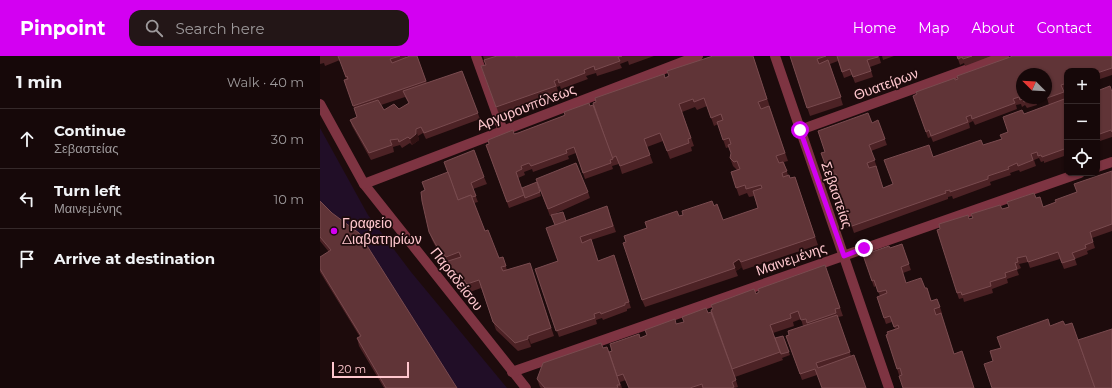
<!DOCTYPE html>
<meta charset="utf-8">
<style>
:root{--surface:#160809;--page:#231617;--text:#f1f3f6;--muted:#9e9a9c;--line:#35292a;--accent:#d300f2}
body{margin:0;font-family:Montserrat,sans-serif;background:var(--page);color:var(--text)}
.controls{position:absolute;right:12px;top:12px;display:grid;overflow:hidden;border-radius:8px;box-shadow:0 1px 3px #0004}
.controls button{width:36px;height:36px;display:grid;place-items:center;padding:0;border:0;border-bottom:1px solid var(--line);background:var(--surface);color:var(--text);font:20px sans-serif}
.compass{position:absolute;left:696px;top:12px;width:36px;height:36px;border-radius:50%;background:var(--surface);box-shadow:0 1px 3px #0004;rotate:294deg}
.scale{position:absolute;left:12px;bottom:10px;width:77px;box-sizing:border-box;padding-left:4px;border:2px solid #ffc7ce;border-top:0;font-size:11px;line-height:14px;white-space:nowrap;color:#ffc7ce;-webkit-text-stroke:3px #1d0b0c;paint-order:stroke}
.stop{position:absolute;width:12px;height:12px;margin:-9px;border:3px solid #d300f2;border-radius:50%;background:#fff}
.stop.end{background:#d300f2;border-color:#fff;box-shadow:0 1px 4px #0008}
.list{margin:0;padding:0;list-style:none}
h2{display:flex;justify-content:space-between;align-items:center;height:52px;margin:0;padding:0 16px;font-size:17px}
h2 small{font-size:13px;font-weight:400;color:var(--muted)}
.list li{display:grid;grid-template-columns:26px 1fr auto;gap:12px;align-items:center;box-sizing:border-box;height:60px;padding:0 16px;border-top:1px solid var(--line)}
.list b{display:block;font-size:15px;white-space:nowrap}
.list p{margin:0;font-size:13px;white-space:nowrap;color:var(--muted)}
.list em{font-size:13px;font-style:normal;color:var(--muted)}
.icon{flex:none;width:22px;height:22px;fill:none;stroke:currentColor;stroke-width:2;stroke-linecap:round;stroke-linejoin:round}
.map{position:relative;flex:none;width:792px;height:332px;overflow:hidden}
header{display:flex;align-items:center;gap:24px;box-sizing:border-box;height:56px;padding:0 20px;background:var(--accent);color:#fff}
header strong{font-size:19px}
nav{display:flex;gap:22px;margin-inline-start:auto;font-size:14px}
.search{width:280px;height:36px;background:var(--page);display:flex;align-items:center;gap:10px;box-sizing:border-box;padding:0 14px;border-radius:12px;color:var(--muted);font-size:15px}
main{display:flex}
aside{flex:1;background:var(--surface)}
.map>svg:first-child{display:block}
.green{fill:#210e27}
.lines{fill:none;stroke-linecap:round;stroke-linejoin:round}
.minor{stroke:#7e3442;stroke-width:10}
.wall{fill:#4c2225;fill-rule:evenodd}
.shaded-wall{fill:#311213}
.building{fill:#603437;stroke:#794b4f}
.route{stroke:#d300f2;stroke-width:5}
.poi-dot{fill:#d300f2;stroke:#1d0b0c;stroke-width:1.5}
.labels{text-anchor:middle;dominant-baseline:central;stroke-width:3.5;stroke-linejoin:round;paint-order:stroke}
.street-label{font-size:14px;fill:#ffc7ce;stroke:#1d0b0c}
.poi-label{font-size:14px;fill:#ffc7ce;stroke:#1d0b0c;text-anchor:start}
</style>
<header>
<strong>Pinpoint</strong>
<div class="search"><svg class="icon" aria-label="search" viewBox="0 0 24 24"><circle cx="10" cy="10" r="6"/><path d="M15 15l6 6"/></svg>Search here</div>
<nav><a>Home</a><a>Map</a><a>About</a><a>Contact</a></nav>
</header>
<main>
<aside>
<h2>1 min<small>Walk · 40 m</small></h2>
<ul class="list">
<li><svg class="icon" aria-label="ahead" viewBox="0 0 24 24"><path d="M12 20V5M6 11l6-6 6 6"/></svg><div><b>Continue</b><p>Σεβαστείας</p></div><em>30 m</em></li>
<li><svg class="icon" aria-label="left" viewBox="0 0 24 24"><path d="M17 20v-9H6M10 6l-5 5 5 5"/></svg><div><b>Turn left</b><p>Μαινεμένης</p></div><em>10 m</em></li>
<li><svg class="icon" aria-label="arrive" viewBox="0 0 24 24"><path d="M6 21V4h12l-3 4 3 4H6"/></svg><div><b>Arrive at destination</b></div></li>
</ul>
</aside>
<div class="map">
<svg width="792" height="332" viewBox="0 0 792 332">
<rect width="100%" height="100%" fill="#1d0b0c"/>
<!-- green -->
<polygon class="green" points="0,72 48,159 91,216 187,332 135,332 0,151"/>
<g class="lines">
<!-- minor -->
<g class="minor">
<polyline points="156,0 183,75"/>
<polyline points="455,0 569,332"/>
<polyline points="0,48 44,128 206,332"/>
<polyline points="480,74 684,0"/>
<polyline points="777,111 792,106"/>
<polyline points="44,128 378,0"/>
<polyline points="192,316 760,117"/>
</g>
</g>
<!-- wall -->
<g class="wall">
<path d="M0,0H86L87,1L97,0L107,27L142,15L160,63L106,83L103,77L98,80L99,84L92,89L90,87L82,92L80,89L73,91L74,96L51,104L32,70L30,64L37,61L24,24L26,23L20,4L5,10L4,7L0,8ZM85,41L89,47L79,53L64,54L61,49Z"/>
<polygon points="163,0 334,0 309,9 308,5 300,8 302,12 277,20 276,17 266,20 268,23 241,33 240,30 237,31 238,36 179,58 161,10 166,9"/>
<polygon points="433,0 468,105 464,106 468,119 470,122 475,121 498,189 423,214 422,211 416,215 418,220 325,251 322,244 306,186 327,172 359,160 394,150 403,164 438,152 434,140 429,141 427,137 419,140 411,116 417,114 413,110 410,102 411,97 409,91 406,92 398,68 394,70 387,50 377,54 375,51 362,56 374,90 371,91 372,95 350,103 343,85 327,91 333,107 302,118 299,108 292,110 293,113 265,123 256,97 248,100 249,103 213,116 212,113 204,116 205,119 198,122 205,141 217,126 221,140 189,152 166,89 345,22"/>
<polygon points="470,0 559,0 561,7 550,11 553,21 535,27 532,19 524,22 518,5 510,8 523,49 490,60"/>
<polygon points="562,0 574,0 563,4"/>
<polygon points="637,0 671,0 645,10 644,7 640,9"/>
<polygon points="792,0 792,19 777,24 777,15 747,15 747,34 744,35 746,42 747,42 747,99 724,107 724,105 721,106 719,102 714,104 716,110 700,116 699,114 690,117 691,119 670,126 671,129 633,143 632,140 628,141 628,143 534,177 532,171 527,172 525,166 515,124 514,121 510,122 501,97 505,96 552,67 558,64 567,89 551,95 557,111 556,111 563,132 573,128 613,101 663,89 682,83 688,76 704,58 729,49 727,42 726,42 726,18 702,42 726,42 716,46 717,49 707,52 705,49 702,51 701,48 696,49 697,53 655,69 653,65 649,67 650,72 613,86 611,81 608,82 593,40 635,24"/>
<polygon points="777,35 792,36 792,81 777,86"/>
<polygon points="792,115 792,175 772,182 775,192 767,195 768,198 755,203 757,209 744,213 740,203 710,212 708,206 699,208 701,212 697,214 699,219 687,223 688,227 672,233 673,237 644,246 643,242 639,243 637,237 649,163 652,162 651,158 682,153 716,142 723,151 736,146 757,136"/>
<polygon points="128,116 164,121 167,128 153,133 158,146 154,147 165,175 179,202 183,201 187,214 212,215 234,280 211,288 211,291 198,295 176,274 161,232 150,236 143,227 136,229 128,214 125,206 126,206 119,197 112,184 109,176 105,134"/>
<polygon points="216,123 268,136 270,142 230,160"/>
<polygon points="0,145 137,332 64,332 39,290 37,282 40,281 0,216 0,201 9,196 0,185"/>
<polygon points="287,150 296,176 271,184 278,205 294,199 311,252 307,253 307,255 283,264 282,262 276,264 277,268 239,281 215,213 238,205 235,169"/>
<polygon points="582,188 591,214 583,217 586,227 605,232 612,245 617,243 622,257 621,258 634,298 642,295 654,332 583,332 582,319 579,319 566,279 568,278 575,273 572,266 566,268 557,241 560,240 556,230 554,231 543,199 570,192"/>
<polygon points="505,209 523,260 518,261 531,300 497,319 482,324 466,280 469,279 483,270 481,263 473,266 474,270 453,277 455,282 463,280 470,299 462,302 463,304 415,321 418,331 415,332 309,332 306,324 300,326 302,332 221,332 220,331 217,323 283,292 289,296 320,282 388,257"/>
</g>
<!-- shaded-wall -->
<g class="shaded-wall">
<polygon points="96,73 98,80 99,84 92,89 90,83"/>
<polygon points="419,203 422,211 416,215 413,207"/>
<polygon points="208,280 211,288 211,291 208,283"/>
</g>
<!-- building -->
<g class="building">
<polygon points="18,0 80,0 70,3 72,7 90,0 97,0 106,25 33,50 24,24 28,23 27,20 26,21"/>
<polygon points="177,0 196,0 196,1 198,0 302,0 298,1 300,5 275,14 274,10 264,14 265,17 239,27 238,23 234,25 236,30 176,51 161,10 166,9 164,4"/>
<polygon points="393,0 433,0 447,43 438,46 441,53 449,50 465,97 456,100 459,107 463,106 467,115 462,117 463,121 469,119 470,122 475,121 495,181 421,206 419,203 413,207 415,212 322,244 303,187 306,186 304,180 327,172 325,166 357,155 359,160 363,159 362,155 392,145 394,150 397,148 403,164 438,152 433,135 442,132 441,129 426,133 425,129 416,132 411,116 420,113 417,105 414,106 410,102 411,97 408,89 411,88 409,82 403,84 397,66 403,64 401,58 391,62 384,42 374,46 373,43 359,48 371,82 368,83 369,87 347,95 340,77 324,83 330,99 300,110 296,100 292,102 273,47 276,46 275,42 344,18 345,22 349,20 347,15"/>
<polygon points="470,0 506,0 497,3 499,8 508,4 521,41 487,52"/>
<polygon points="517,0 558,0 558,1 547,4 551,15 533,21 530,13 522,16"/>
<polygon points="637,0 652,0 643,3 642,1 638,3"/>
<polygon points="693,0 792,0 792,12 777,17 777,15 747,15 747,27 741,29 744,36 727,42 726,39 726,18 702,18 702,42 715,42 704,46 703,43 700,44 699,41 693,43 695,47 652,63 651,59 646,61 648,66 611,80 609,74 606,76 593,40 597,38 596,36 635,22 635,24 638,23 637,20"/>
<polygon points="142,15 158,57 104,77 101,71 96,73 96,78 90,83 88,81 79,86 78,83 70,84 72,89 49,97 30,64 37,61 34,52 58,44 64,54 74,48 79,53 89,47 83,35"/>
<polygon points="790,30 792,36 792,76 791,74 777,79 777,35"/>
<polygon points="747,42 747,92 722,101 721,99 718,100 717,96 711,98 713,104 698,110 697,107 688,111 689,113 668,120 668,123 630,136 630,134 625,135 626,137 532,170 530,165 525,166 511,125 518,123 516,118 513,119 512,115 508,116 501,97 505,96 498,75 548,57 552,67 558,64 565,83 549,89 555,104 547,107 549,112 556,110 563,132 573,128 564,104 609,89 613,101 661,84 663,89 682,83 680,79 688,76 683,61 702,54 704,58"/>
<polygon points="269,47 270,50 273,49 293,103 290,104 291,107 263,117 254,91 246,94 247,97 211,110 209,107 201,110 202,113 196,116 204,139 187,146 166,89 169,88 168,84 193,74 194,78 198,77 243,60 245,59 244,56"/>
<polygon points="154,94 164,121 151,127 156,140 152,141 151,139 138,144 124,106"/>
<polygon points="256,107 268,136 228,153 216,123"/>
<polygon points="792,115 792,168 770,176 773,186 765,189 766,192 752,197 755,203 742,207 738,196 708,206 706,200 697,202 698,206 695,207 697,213 685,217 686,221 670,226 671,230 642,239 641,236 637,237 617,174 620,173 619,168 648,159 649,163 653,162 651,158 680,149 682,153 686,152 689,151 687,146 714,137 716,142 720,141 723,151 736,146 735,144 757,136 754,128"/>
<polygon points="128,116 138,144 151,139 165,175 168,174 179,202 183,201 186,210 181,211 183,215 210,207 231,272 208,280 208,283 195,287 173,266 159,224 147,228 140,219 134,221 125,206 141,201 139,196 126,201 116,189 109,176 102,145 101,136 105,134 102,126"/>
<polygon points="217,126 220,136 205,142 202,132"/>
<polygon points="0,145 12,157 39,177 137,332 66,332 37,282 41,280 0,213 0,201 11,194 0,181"/>
<polygon points="287,150 293,170 260,181 262,187 271,183 278,205 294,199 309,246 305,247 305,249 281,258 280,256 274,258 275,262 236,275 215,213 238,205 226,172"/>
<polygon points="243,156 246,165 235,169 231,159"/>
<polygon points="582,188 589,208 581,211 586,227 601,222 605,232 607,232 611,245 617,243 620,251 614,253 616,259 621,257 634,298 642,295 654,332 583,332 579,320 582,319 580,312 577,313 566,279 568,278 567,276 579,272 578,269 574,271 570,260 564,262 557,241 567,237 566,234 558,236 554,224 552,225 543,199 569,190 570,192"/>
<polygon points="505,209 520,252 515,253 516,257 487,267 486,263 481,264 478,255 470,258 471,262 450,269 460,296 412,313 391,254 393,253 391,249 434,233 436,238 439,236 438,233"/>
<polygon points="386,252 388,257 391,256 416,324 412,326 414,331 412,332 383,332 382,328 370,332 309,332 303,318 297,320 289,296 292,295 290,288 319,278 320,282 327,279 325,274 355,263 356,268 364,266 362,261"/>
<polygon points="517,259 530,296 496,307 498,312 534,299 546,332 502,332 495,313 480,318 466,280 469,279 468,275"/>
<polygon points="728,263 730,270 743,265 745,269 752,267 775,332 672,332 664,308 673,305 670,295 681,292 677,281"/>
<polygon points="792,273 792,332 775,332 758,284"/>
<polygon points="463,280 469,296 461,298 455,282"/>
<polygon points="281,287 283,292 287,291 300,329 297,329 298,332 225,332 217,323 223,307"/>
</g>
<g class="lines">
<!-- route -->
<polyline class="route" points="480,74 524,200 544,192"/>
</g>
<!-- markers -->
<circle class="poi-dot" cx="14" cy="175" r="4"/>
<g class="labels">
<!-- street labels -->
<g class="street-label">
<text transform="translate(566 28) rotate(-20)">Θυατείρων</text>
<text transform="translate(206 51) rotate(-21)">Αργυρουπόλεως</text>
<text transform="translate(517 139) rotate(71)">Σεβαστείας</text>
<text transform="translate(471 203) rotate(-19)">Μαινεμένης</text>
<text transform="translate(137 223) rotate(52)">Παραδείσου</text>
</g>
<!-- poi labels -->
<g class="poi-label">
<text x="22" y="167">Γραφείο<tspan x="22" dy="16">Διαβατηρίων</tspan></text>
</g>
</g>
</svg>
<div class="controls">
<button>+</button>
<button>−</button>
<button><svg class="icon" aria-label="locate" viewBox="0 0 24 24"><circle cx="12" cy="12" r="6"/><path d="M12 2v4M12 18v4M2 12h4M18 12h4"/></svg></button>
</div>
<svg class="compass" viewBox="-18 -18 36 36"><path d="M0-13l5 13h-10z" fill="#e53935"/><path d="M0 13l5-13h-10z" fill="#9e9a9c"/></svg>
<div class="scale">20 m</div>
<div class="stop" style="left:480px;top:74px"></div>
<div class="stop end" style="left:544px;top:192px"></div>
</div>
</main>
